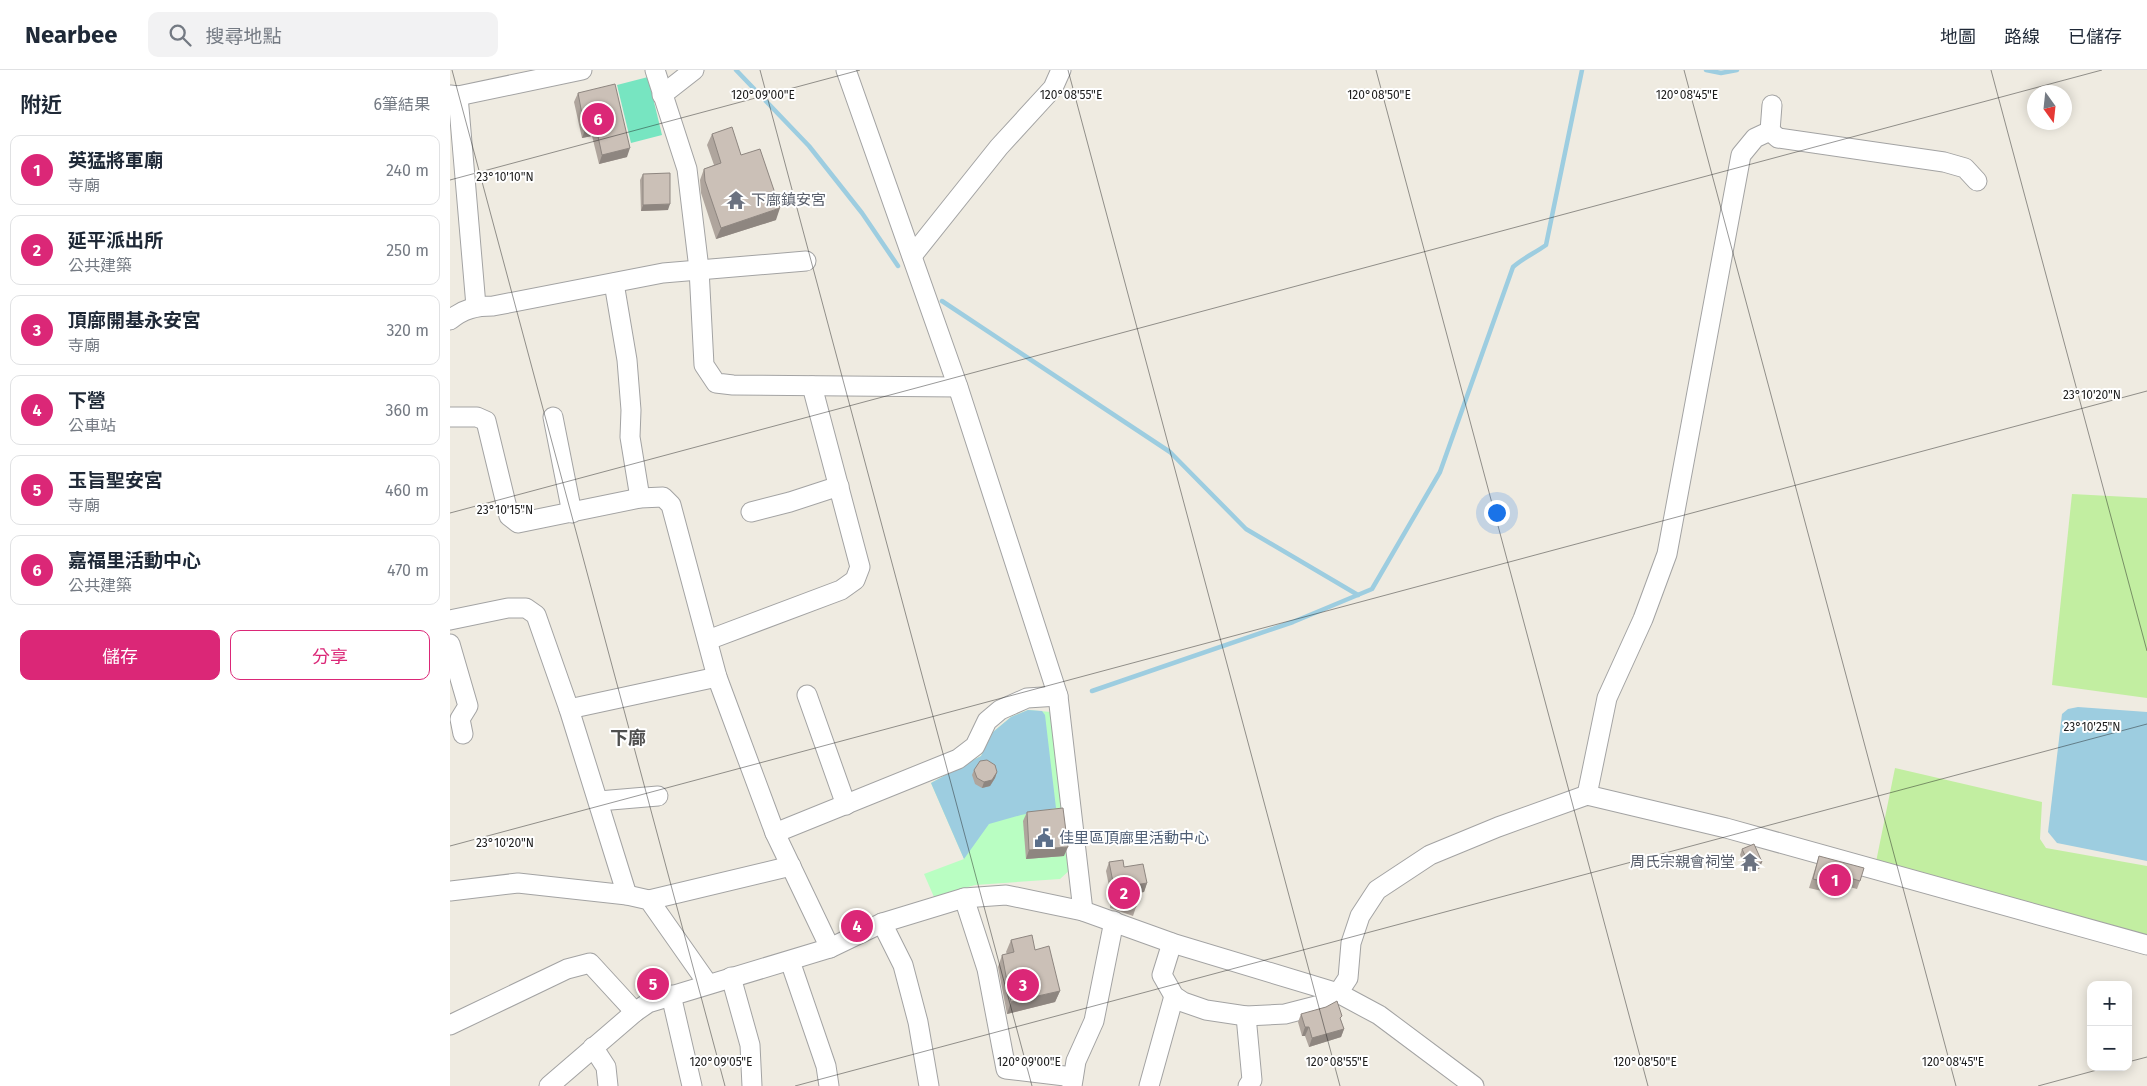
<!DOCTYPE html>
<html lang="zh-TW">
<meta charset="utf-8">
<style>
:root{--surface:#fff;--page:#f2f2f3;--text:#1f2937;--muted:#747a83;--line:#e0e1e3;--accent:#db2777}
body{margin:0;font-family:"Fira Sans","Noto Sans TC",sans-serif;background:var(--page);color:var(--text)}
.controls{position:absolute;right:15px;bottom:15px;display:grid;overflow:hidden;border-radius:10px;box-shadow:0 2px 12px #0003}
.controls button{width:45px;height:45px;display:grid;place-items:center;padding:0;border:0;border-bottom:1px solid var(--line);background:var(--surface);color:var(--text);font:25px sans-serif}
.compass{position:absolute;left:1577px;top:15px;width:45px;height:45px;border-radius:50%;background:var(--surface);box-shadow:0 2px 12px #0003;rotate:165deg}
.you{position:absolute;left:1046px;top:442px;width:18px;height:18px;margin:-12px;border:4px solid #fff;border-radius:50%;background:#1a73e8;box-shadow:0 0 0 8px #1a73e833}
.badge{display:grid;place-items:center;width:32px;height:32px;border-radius:50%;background:var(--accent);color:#fff;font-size:16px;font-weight:700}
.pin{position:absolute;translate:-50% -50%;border:2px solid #fff;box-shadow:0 1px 5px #0006}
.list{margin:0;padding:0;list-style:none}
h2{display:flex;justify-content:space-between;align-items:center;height:65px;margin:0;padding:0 20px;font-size:21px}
h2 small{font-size:16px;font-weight:400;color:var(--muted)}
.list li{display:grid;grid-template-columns:32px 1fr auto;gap:15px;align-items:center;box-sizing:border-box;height:70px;margin:0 10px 10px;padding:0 10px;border:1px solid var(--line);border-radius:10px}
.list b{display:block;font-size:19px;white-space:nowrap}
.list p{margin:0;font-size:16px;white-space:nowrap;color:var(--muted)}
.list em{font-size:16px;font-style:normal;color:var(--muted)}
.actions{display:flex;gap:10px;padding:15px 20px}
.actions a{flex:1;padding:11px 0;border:1px solid var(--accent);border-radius:10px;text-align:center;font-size:18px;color:var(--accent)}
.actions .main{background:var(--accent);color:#fff}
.icon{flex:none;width:28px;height:28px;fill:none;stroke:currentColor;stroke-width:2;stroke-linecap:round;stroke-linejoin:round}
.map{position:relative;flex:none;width:1697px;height:1016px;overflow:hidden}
header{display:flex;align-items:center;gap:30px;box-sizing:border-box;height:70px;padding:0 25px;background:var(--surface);border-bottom:1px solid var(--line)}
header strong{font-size:24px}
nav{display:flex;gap:28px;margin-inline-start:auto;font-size:18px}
.search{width:350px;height:45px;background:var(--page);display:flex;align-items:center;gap:12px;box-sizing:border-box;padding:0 18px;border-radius:10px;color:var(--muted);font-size:19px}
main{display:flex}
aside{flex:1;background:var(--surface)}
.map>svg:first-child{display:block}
.grass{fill:#c2eea1}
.park{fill:#b9fec2}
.pitch{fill:#77e5c1}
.water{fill:#9dcde0}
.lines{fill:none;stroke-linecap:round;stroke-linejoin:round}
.stream{stroke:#9dcde0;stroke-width:4.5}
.minor-casing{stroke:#a3a3a3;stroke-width:21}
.minor{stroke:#fff;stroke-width:19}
.wall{fill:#afa59d}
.shaded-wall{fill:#8e8680}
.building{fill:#cbc0b7;stroke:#8e8680}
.ticks{fill:none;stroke:#1c1c1c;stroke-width:1;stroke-opacity:0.45}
.labels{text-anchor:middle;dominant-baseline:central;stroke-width:4;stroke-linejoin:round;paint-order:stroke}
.worship-label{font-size:15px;fill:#5b616d;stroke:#fff;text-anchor:start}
.service-label{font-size:15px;fill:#4e5e75;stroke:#fff;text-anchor:start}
.quarter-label{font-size:18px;font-weight:bold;fill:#4f4f4f;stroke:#fff}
.ticks-label{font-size:12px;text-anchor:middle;fill:#1c1c1c;stroke:#fff;stroke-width:4;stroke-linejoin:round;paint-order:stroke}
</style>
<header>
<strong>Nearbee</strong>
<div class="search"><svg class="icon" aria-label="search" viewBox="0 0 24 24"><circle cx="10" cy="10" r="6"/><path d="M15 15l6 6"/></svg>搜尋地點</div>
<nav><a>地圖</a><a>路線</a><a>已儲存</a></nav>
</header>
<main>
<aside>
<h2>附近<small>6筆結果</small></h2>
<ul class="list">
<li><span class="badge">1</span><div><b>英猛將軍廟</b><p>寺廟</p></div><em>240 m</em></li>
<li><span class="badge">2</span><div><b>延平派出所</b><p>公共建築</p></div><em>250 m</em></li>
<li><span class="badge">3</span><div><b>頂廍開基永安宮</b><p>寺廟</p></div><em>320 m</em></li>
<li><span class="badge">4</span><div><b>下營</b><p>公車站</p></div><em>360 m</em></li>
<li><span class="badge">5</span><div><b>玉旨聖安宮</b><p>寺廟</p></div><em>460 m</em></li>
<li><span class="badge">6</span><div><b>嘉福里活動中心</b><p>公共建築</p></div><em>470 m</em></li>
</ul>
<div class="actions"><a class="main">儲存</a><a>分享</a></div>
</aside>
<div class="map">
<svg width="1697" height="1016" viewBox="0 0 1697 1016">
<rect width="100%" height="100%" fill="#efebe1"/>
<!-- grass -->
<g class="grass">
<polygon points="1622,424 1697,428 1697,628 1602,615"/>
<polygon points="1445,698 1592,732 1590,769 1596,778 1697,796 1697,872 1426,792"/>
</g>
<!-- park -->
<polygon class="park" points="578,640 601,642 622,798 610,809 525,815 484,827 474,804 514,789 481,713 531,686 543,662 561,647"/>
<!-- pitch -->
<polygon class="pitch" points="198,7 212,65 181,73 167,15"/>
<!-- water -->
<g class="water">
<polygon points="1628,637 1697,642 1697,791 1607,773 1598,762 1612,644 1618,639"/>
<polygon points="578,640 592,641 595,645 606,738 571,745 539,754 514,789 481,713 531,686 543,662 561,647"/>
</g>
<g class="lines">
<!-- stream -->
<g class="stream">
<polyline points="286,0 359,76 412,143 448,196"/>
<polyline points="1256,0 1271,3 1287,0"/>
<polyline points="492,231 720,382 796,459 908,525"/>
<path d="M642,621L843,552L922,519L990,402L1063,197C1073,188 1085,183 1096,175L1132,0"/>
</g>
<!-- minor casing -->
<g class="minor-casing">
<g id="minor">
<polyline points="205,0 237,99 249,199 254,295 266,313 283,315 508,317"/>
<polyline points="396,0 508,317 608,626 633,841"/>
<polyline points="0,25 8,26 132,0"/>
<polyline points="212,25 244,0"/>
<polyline points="8,26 26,236"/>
<polyline points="1320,61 1328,68 1494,92 1515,98 1527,111"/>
<polyline points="462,186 549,77 603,18 611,0"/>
<polyline points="164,213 177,290 181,340 180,367 190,428"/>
<path d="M0,250C13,239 26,236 43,236L213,203L356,191"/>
<polyline points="0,347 27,347 36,351 59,446 68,453 190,428 213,427 221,435 267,607 325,763 380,878"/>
<polyline points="103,347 122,443"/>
<polyline points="301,442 340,432 389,416"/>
<polyline points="0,550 58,538 76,538 86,545 119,639 177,825"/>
<polyline points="258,570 391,520 405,510 410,497 362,316"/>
<polyline points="0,574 18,636 10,649 13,664"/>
<polyline points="357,625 396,735"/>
<polyline points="119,639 267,607"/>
<polyline points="1137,725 1157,628 1193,549 1217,484 1291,85 1305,68 1320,61 1322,35"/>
<polyline points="149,731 208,726"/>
<polyline points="325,763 508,689 525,676 537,651 550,640 577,628 608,626"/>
<polyline points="0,821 68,813 177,825 199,830 258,914"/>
<polyline points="514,828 537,899 556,999 623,1007"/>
<polyline points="199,830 341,796"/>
<polyline points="432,853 453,895 468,952 479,1016"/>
<polyline points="722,873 712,905 724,926 733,932 756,940 796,946 835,944 870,935 888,923 898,908 901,873 910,846 927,820 980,785 1048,757 1137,725 1276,758 1697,875"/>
<polyline points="340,891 376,996 379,1016"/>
<polyline points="281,907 300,975 302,1016"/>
<polyline points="221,925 242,1016"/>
<polyline points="796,946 802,1010 798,1016"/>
<polyline points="0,955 117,899 140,893 185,942"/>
<polyline points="143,977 156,997 158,1016"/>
<polyline points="99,1016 185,942 198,933 380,878 432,853 514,828 556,825 633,841 722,873 888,923 929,945 1024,1016"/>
<polyline points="622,1016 626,991 644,951 664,851"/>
<polyline points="699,1016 724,926"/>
</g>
</g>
<!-- minor -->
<use href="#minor" class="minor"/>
</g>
<!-- wall -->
<g class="wall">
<polygon points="128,23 177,87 149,94 142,66 132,68 124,32"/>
<polygon points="262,64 291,85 326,150 266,169 251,123 250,110 254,99 264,95 257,75"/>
<polygon points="193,104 218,140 191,141 190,110"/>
<polygon points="524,700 547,702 545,708 540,716 532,718 525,714 522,705"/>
<polygon points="577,742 614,786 576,789 573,751"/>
<polygon points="1292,779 1310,798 1298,803 1290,785"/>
<polygon points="1369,786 1410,811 1407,819 1388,814 1385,824 1359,818"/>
<polygon points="659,792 697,813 694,822 685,823 686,837 683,846 660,838 661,826 656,801"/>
<polygon points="561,870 585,880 610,921 605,932 557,944 548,897 552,885 557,884 556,882"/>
<polygon points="851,944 891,950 894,959 891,967 859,977 855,966 852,966 848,952"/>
</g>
<!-- shaded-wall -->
<g class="shaded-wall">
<polygon points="146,57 142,66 132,68 135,60"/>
<polygon points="180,78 177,87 149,94 152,85"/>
<polygon points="220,134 218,140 191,141 193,135"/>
<polygon points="330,138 326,150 266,169 271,158"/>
<polygon points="547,702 545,708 540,716 532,718 534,712"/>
<polygon points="618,777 614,786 576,789 579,780"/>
<polygon points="1312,792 1310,798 1298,803 1300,797"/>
<polygon points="697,813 694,822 682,824 685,815"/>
<polygon points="610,921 605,932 557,944 561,932"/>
<polygon points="855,957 859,957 855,966 852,966"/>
<polygon points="894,959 891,967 859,977 862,968"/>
</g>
<!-- building -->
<g class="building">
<polygon points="165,14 180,78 152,85 146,57 135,60 128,23"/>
<polygon points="282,57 291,85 310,79 330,138 271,158 255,111 254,99 271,93 262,64"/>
<polygon points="220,103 220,134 193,135 193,104"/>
<polygon points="537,690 545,695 547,702 542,710 534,712 527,708 524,700 530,691"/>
<polygon points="613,738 618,777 579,780 577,742"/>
<polygon points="1304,774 1312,792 1300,797 1292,779"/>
<polygon points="1369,786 1414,798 1410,811 1390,805 1388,815 1363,809"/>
<polygon points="673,790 674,797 693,794 697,813 685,815 686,837 663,829 664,817 659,792"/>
<polygon points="582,865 585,880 599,876 610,921 561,932 552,885 564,882 561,870"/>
<polygon points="887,931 892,946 890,948 894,959 862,968 859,957 855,957 851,944 876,937"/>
</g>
<!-- ticks -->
<path class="ticks" d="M2,0L275,1016M310,0L582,1016M618,0L890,1016M926,0L1198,1016M1234,0L1506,1016M1541,0L1697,581M0,110L410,0M0,443L1652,0M0,776L1697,321M1678,992L1697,987M345,1016L1697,654M1588,1016L1658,997"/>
<!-- icons -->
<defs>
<g id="temple-bare" transform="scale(1.5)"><path d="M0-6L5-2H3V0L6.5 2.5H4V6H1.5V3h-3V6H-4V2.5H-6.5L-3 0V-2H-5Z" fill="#6b7280" stroke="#fff" stroke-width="2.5" paint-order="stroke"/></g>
<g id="civic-bare" transform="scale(1.5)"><path d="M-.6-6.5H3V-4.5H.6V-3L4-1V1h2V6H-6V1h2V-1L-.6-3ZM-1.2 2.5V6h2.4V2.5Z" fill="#5c6f8a" stroke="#fff" stroke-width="2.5" paint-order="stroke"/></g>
</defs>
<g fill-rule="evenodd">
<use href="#temple-bare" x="286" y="130"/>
<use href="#civic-bare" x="594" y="768"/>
<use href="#temple-bare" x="1300" y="792"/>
</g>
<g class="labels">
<!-- worship labels -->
<g class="worship-label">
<text x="301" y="130">下廍鎮安宮</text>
<text x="1285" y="792" text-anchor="end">周氏宗親會祠堂</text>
</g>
<!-- service labels -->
<g class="service-label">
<text x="609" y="768">佳里區頂廍里活動中心</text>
</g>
<!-- quarter labels -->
<g class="quarter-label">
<text x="178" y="668">下廍</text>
</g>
</g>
<g class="ticks-label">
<text x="313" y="29">120°09'00"E</text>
<text x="621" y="29">120°08'55"E</text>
<text x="929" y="29">120°08'50"E</text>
<text x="1237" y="29">120°08'45"E</text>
<text x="55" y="111">23°10'10"N</text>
<text x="1642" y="329">23°10'20"N</text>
<text x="55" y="444">23°10'15"N</text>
<text x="1642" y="661">23°10'25"N</text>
<text x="55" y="777">23°10'20"N</text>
<text x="271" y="996">120°09'05"E</text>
<text x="579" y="996">120°09'00"E</text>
<text x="887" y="996">120°08'55"E</text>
<text x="1195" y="996">120°08'50"E</text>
<text x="1503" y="996">120°08'45"E</text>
</g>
</svg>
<div class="controls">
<button>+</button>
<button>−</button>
</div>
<svg class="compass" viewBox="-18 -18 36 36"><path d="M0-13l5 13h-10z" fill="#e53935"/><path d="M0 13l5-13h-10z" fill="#747a83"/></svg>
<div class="you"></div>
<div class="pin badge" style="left:1385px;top:810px">1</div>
<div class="pin badge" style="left:674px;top:823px">2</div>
<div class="pin badge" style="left:573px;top:915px">3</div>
<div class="pin badge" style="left:407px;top:856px">4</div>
<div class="pin badge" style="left:203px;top:914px">5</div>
<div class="pin badge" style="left:148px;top:49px">6</div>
</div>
</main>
